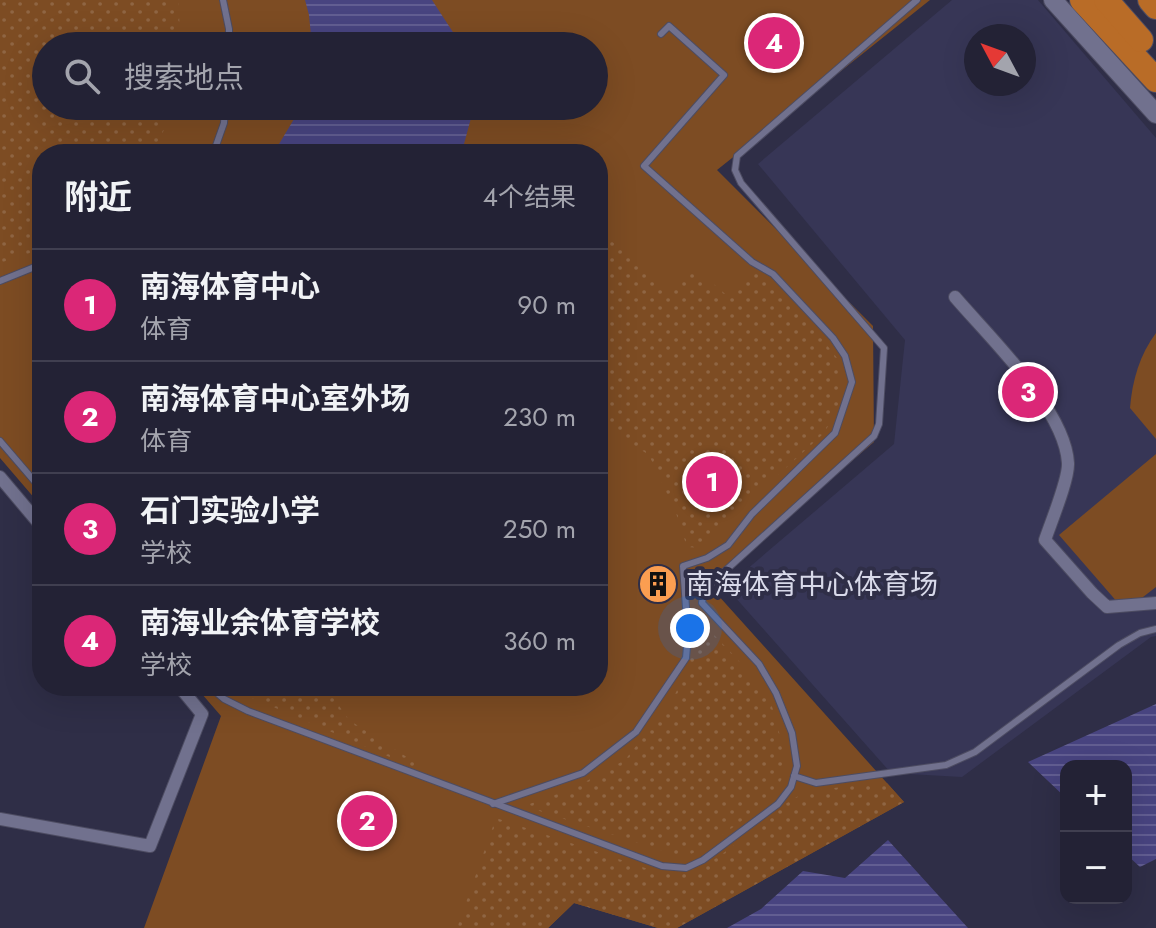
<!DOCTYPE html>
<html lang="zh">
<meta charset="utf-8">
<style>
:root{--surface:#232235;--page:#2b2a3d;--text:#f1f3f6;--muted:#a3a4ad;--line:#403f50;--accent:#db2777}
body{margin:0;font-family:Jost,"Noto Sans SC",sans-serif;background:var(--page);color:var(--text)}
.controls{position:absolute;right:24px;bottom:24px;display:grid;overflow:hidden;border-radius:16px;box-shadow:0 8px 32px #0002}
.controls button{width:72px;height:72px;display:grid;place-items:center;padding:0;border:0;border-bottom:2px solid var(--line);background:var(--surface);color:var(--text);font:40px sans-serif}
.compass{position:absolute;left:964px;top:24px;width:72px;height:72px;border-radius:50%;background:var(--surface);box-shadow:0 8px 32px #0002;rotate:311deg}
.you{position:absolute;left:690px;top:628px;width:28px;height:28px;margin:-20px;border:6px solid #fff;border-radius:50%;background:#1a73e8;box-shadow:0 0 0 12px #1a73e833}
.badge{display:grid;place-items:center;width:52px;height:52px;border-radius:50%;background:var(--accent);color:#fff;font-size:26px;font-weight:700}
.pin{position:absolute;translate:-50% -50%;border:4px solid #fff;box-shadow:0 2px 8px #0006}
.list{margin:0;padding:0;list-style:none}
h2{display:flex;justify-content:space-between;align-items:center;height:104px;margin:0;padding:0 32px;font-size:34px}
h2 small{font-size:26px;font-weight:400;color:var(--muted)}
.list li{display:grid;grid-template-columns:52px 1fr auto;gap:24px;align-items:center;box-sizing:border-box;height:112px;padding:0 32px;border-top:2px solid var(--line)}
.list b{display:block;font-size:30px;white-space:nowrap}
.list p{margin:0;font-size:26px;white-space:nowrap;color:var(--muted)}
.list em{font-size:26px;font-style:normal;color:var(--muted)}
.icon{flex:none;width:44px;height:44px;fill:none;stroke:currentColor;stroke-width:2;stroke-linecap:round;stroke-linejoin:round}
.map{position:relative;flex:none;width:1156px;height:928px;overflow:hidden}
.search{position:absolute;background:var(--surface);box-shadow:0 8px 32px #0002;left:32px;top:32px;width:576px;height:88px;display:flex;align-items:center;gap:20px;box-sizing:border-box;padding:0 28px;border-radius:44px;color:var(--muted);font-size:30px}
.panel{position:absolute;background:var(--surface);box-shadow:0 8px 32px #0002;left:32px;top:144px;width:576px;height:552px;border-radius:32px}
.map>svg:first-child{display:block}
.built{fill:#373656;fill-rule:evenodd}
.grass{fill:#7d4c23;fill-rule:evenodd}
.park{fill:url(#park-dots)}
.water{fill:url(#water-rules)}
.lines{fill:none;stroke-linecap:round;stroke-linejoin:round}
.lane-casing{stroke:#4d4c62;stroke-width:8}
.street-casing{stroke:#4d4c62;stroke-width:14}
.secondary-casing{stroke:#4d4c62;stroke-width:20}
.highway-casing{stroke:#4d4c62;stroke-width:26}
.lane{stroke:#71718e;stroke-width:6}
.street{stroke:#71718e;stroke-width:12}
.secondary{stroke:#71718e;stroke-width:18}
.highway{stroke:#b96c27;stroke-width:24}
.labels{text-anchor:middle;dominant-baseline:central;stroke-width:8;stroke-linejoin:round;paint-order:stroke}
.poi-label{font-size:28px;fill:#d8d9e9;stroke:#2f2e47;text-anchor:start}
</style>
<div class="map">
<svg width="1156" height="928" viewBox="0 0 1156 928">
<defs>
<pattern id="park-dots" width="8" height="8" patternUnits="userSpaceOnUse" patternTransform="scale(2)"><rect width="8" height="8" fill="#7d4c23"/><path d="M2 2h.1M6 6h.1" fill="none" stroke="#8f6543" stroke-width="1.8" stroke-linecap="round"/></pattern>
<pattern id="water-rules" width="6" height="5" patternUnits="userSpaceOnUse" patternTransform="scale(2)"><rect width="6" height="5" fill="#484480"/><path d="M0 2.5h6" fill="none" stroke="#625e92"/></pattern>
</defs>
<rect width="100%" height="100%" fill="#2f2e47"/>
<!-- built -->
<path class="built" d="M952,0H1038L1156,138V636L1151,637L962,777L891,773L726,587L894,444L905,340L758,164ZM976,36H1024V84H976Z"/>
<!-- grass -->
<g class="grass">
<path d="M0,0H930L717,170L873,326L874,442L708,584L904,802L677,928H658L574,903L548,928H144L221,716L195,686H598V154H42V507L0,458ZM46,46H594V106H46Z"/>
<path d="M1156,333V439L1130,408C1132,381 1140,354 1156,333Z"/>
<polygon points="1156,454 1156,587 1125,611 1059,535"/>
</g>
<!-- park -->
<g class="park">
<polygon points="0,0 178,0 181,46 46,46 46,106 177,106 151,154 42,154 42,249 0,263"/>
<polygon points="598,229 668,291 691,265 730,298 754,270 788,296 837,358 840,408 823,434 717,531 703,548 687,547 676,513 649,455 598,422"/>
<polygon points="42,431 42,470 26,450"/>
<path d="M692,614C716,636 754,674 770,702C777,716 786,759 783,775C775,804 711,843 685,858L524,806L574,788L625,760L671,702L690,665Z"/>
<polygon points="224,686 325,686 349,720 416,763 413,767"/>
<path d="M887,783L904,802L677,928H658L574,903L548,928H457L496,818L663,874C719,877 754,817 801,795C815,788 869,785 887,783Z"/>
</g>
<!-- water -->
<g class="water">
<polygon points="305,0 432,0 462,46 312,46 309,15"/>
<polygon points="307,112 412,118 459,114 471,118 464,144 456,154 273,154 294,119"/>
<polygon points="1156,704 1156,859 1140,867 1126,854 1126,766 1066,766 1066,798 1028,762"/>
<polygon points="888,840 968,928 727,928 761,909 803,871 845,878"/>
</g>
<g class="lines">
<!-- lane casing -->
<g class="lane-casing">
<g id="lane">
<polyline points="223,0 229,29 229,46"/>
<polyline points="213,154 224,123 225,106"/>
<polyline points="0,281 42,264"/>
<polyline points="0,441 42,490"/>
<polyline points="209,686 224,699 248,711 662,866 686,868 703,860 778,804 791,787 797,766 792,733 776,693 759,664 702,603 704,590 874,436 879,424 884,348 741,183 735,170 737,156 917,0"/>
<polyline points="794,776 816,783 946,765 975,752 1119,645 1140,633 1156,629"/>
<polyline points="493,804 583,773 636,732 686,658 688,635 683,566 707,558 728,545 752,514 835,433 852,382 845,356 833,338 773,274 752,262 644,166 724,75 669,26 661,34"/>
</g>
</g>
<!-- street casing -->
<g class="street-casing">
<g id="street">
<path d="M955,297C989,337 1065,409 1068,463C1069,479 1051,522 1045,540L1092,593L1107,607L1156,603"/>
<polyline points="0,477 42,527"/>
<polyline points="0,819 150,846 202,714 179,686"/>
</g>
</g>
<!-- secondary casing -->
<g class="secondary-casing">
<polyline id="secondary" points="1053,0 1156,114"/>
</g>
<!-- highway casing -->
<g class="highway-casing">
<g id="highway">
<polyline points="1082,0 1156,80"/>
<polyline points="1106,0 1141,40"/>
<polyline points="1150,0 1156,7"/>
</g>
</g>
<!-- lane -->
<use href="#lane" class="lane"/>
<!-- street -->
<use href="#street" class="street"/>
<!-- secondary -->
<use href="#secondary" class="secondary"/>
<!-- highway -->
<use href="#highway" class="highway"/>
</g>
<!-- icons -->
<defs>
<g id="building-disc" transform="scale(2)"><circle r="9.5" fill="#fb9e51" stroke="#2f2e47"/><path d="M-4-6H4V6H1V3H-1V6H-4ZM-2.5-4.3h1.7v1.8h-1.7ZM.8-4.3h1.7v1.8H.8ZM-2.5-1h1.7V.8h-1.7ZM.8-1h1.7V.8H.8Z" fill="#111"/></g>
</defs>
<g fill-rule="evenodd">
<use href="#building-disc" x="658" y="584"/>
</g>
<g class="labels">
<!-- poi labels -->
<g class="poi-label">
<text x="686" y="584">南海体育中心体育场</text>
</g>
</g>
</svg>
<div class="controls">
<button>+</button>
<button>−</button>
</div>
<svg class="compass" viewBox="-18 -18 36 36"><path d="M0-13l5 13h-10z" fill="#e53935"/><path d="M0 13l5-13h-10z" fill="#a3a4ad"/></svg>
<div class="you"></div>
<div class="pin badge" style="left:712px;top:482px">1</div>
<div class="pin badge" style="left:367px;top:821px">2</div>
<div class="pin badge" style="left:1028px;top:392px">3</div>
<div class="pin badge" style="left:774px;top:43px">4</div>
<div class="search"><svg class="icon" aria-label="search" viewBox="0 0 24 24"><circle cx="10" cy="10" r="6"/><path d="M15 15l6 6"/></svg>搜索地点</div>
<section class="panel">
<h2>附近<small>4个结果</small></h2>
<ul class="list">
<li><span class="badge">1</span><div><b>南海体育中心</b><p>体育</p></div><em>90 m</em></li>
<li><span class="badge">2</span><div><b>南海体育中心室外场</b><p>体育</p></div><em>230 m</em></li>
<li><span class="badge">3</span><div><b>石门实验小学</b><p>学校</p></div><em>250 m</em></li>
<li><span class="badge">4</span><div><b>南海业余体育学校</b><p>学校</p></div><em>360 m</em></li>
</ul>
</section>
</div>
